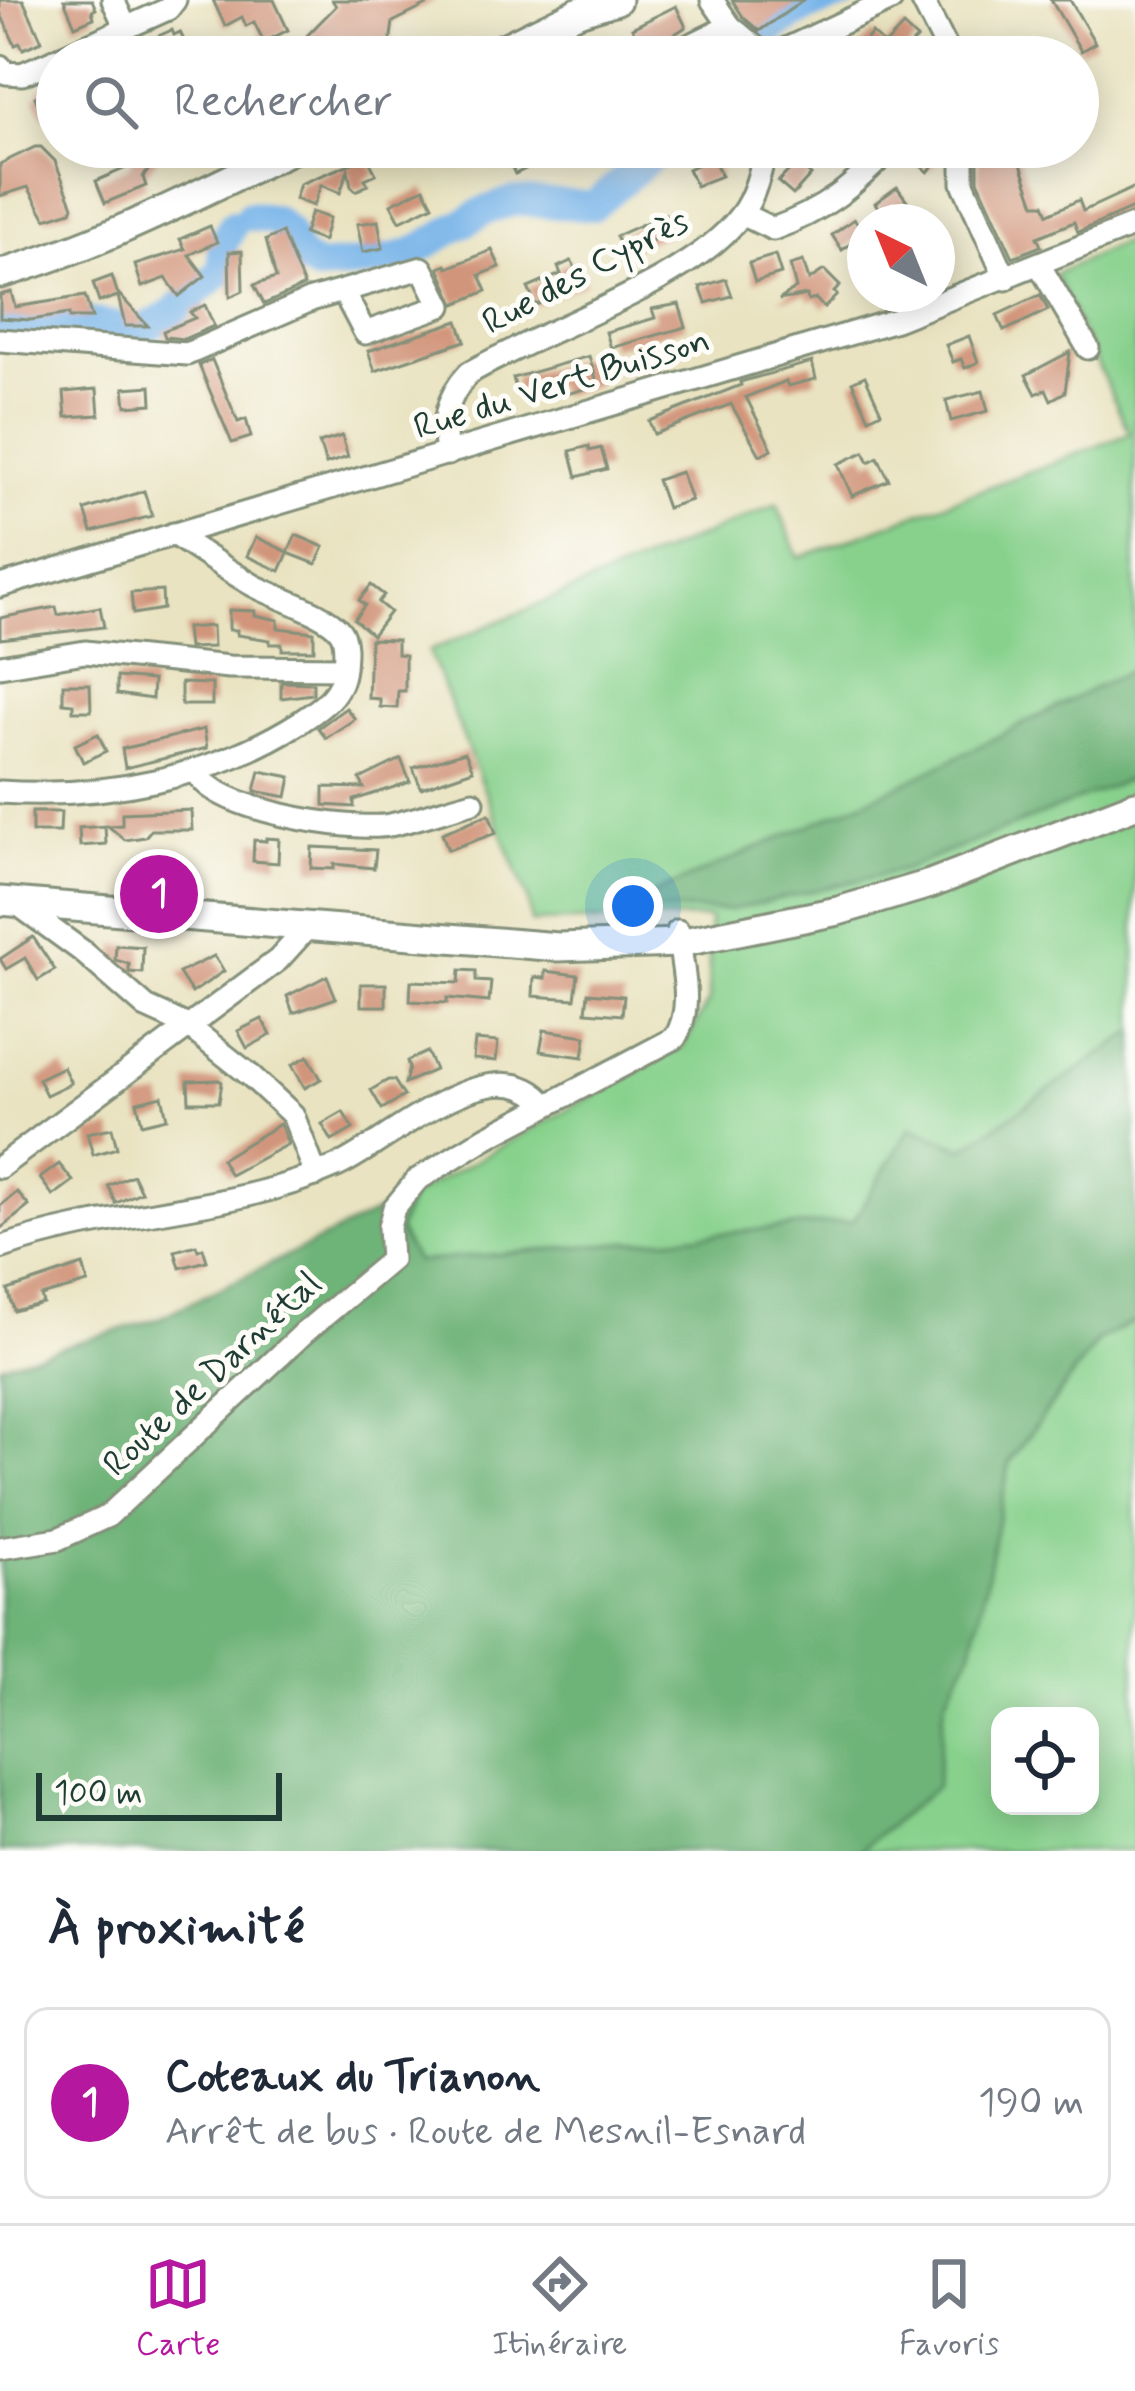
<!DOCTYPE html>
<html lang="fr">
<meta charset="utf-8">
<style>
:root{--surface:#fff;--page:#f6f6f7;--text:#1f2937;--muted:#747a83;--line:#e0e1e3;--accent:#b5179e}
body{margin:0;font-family:Mynerve,sans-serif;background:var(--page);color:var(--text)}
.controls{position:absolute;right:36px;bottom:36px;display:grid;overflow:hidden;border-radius:24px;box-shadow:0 6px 30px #0003}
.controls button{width:108px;height:108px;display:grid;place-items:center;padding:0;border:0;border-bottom:3px solid var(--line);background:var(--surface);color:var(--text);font:60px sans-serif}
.compass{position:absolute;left:847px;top:204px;width:108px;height:108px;border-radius:50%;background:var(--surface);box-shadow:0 6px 30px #0003;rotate:317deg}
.scale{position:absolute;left:36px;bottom:30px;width:246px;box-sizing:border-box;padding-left:12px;border:6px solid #1f3d34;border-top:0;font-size:33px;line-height:42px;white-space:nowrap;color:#1f3d34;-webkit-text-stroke:9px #fdfcf7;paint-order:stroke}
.you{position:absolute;left:633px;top:906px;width:42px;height:42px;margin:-30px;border:9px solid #fff;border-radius:50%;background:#1a73e8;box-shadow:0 0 0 18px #1a73e833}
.badge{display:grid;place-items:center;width:78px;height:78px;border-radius:50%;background:var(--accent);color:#fff;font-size:39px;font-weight:700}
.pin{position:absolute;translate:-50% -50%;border:6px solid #fff;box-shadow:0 3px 12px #0006}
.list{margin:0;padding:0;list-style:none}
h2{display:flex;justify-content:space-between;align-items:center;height:156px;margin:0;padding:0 48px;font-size:51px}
h2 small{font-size:39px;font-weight:400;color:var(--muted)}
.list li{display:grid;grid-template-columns:78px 1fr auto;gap:36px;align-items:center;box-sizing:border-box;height:192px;margin:0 24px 24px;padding:0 24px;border:3px solid var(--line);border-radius:24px}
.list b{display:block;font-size:45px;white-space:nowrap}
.list p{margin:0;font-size:39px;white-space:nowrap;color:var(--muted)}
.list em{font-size:39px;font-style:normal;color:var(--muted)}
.icon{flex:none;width:66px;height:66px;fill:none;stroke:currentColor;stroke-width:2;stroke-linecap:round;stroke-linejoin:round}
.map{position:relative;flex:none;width:1135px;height:1851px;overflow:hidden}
.search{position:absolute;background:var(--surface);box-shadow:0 6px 30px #0003;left:36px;right:36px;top:36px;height:132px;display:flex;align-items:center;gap:30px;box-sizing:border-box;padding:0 42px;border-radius:66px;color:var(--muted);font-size:45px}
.sheet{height:372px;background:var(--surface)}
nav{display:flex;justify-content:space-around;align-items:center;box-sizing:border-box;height:168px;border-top:3px solid var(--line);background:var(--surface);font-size:33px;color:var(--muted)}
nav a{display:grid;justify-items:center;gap:6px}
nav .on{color:var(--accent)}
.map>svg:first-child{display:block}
.green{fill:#88d18d;stroke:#548760;stroke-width:3;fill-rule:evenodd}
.forest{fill:#6eb378;stroke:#467856;stroke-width:3}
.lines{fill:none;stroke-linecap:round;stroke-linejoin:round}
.canal{stroke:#77b4e9;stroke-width:16}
.river{stroke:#77b4e9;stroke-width:30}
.building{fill:#d1957b}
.minor-casing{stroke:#84907a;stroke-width:27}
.major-casing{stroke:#84907a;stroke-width:33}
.minor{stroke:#fff;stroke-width:21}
.major{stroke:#fff;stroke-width:27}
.labels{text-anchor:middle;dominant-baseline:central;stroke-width:10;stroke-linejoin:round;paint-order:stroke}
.street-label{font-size:36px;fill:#1f3d34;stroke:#fdfcf7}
</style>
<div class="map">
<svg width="1135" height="1851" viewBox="0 0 1135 1851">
<rect width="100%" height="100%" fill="#fdfcf7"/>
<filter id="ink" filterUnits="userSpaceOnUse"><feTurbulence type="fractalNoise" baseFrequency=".00833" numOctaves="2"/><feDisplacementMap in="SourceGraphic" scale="24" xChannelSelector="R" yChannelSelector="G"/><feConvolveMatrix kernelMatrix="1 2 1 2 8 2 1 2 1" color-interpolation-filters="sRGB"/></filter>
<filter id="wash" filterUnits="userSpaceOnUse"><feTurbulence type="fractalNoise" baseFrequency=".004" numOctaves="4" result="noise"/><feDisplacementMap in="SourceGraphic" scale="48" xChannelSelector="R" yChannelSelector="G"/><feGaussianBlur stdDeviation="2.7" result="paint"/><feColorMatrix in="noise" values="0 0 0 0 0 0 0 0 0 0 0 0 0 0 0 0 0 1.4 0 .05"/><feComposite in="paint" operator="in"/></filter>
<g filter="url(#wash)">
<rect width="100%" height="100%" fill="#e9e3c1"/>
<!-- green -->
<g class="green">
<polygon points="1135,237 1135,1031 964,1149 911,1127 853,1221 416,1262 398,1230 411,1196 683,1046 709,1001 709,918 531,922 528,900 429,651 777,504 799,558 1130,434 1055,274"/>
<path d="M1135,1321V1851H859L936,1787L945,1700L972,1650L1010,1462L1098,1341ZM1000,1716H1090V1806H1000Z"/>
</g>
<!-- forest -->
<g class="forest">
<polygon points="1135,668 1135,777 906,869 731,910 644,911 648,896 905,783"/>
<polygon points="1135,1031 1135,1321 1097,1341 1010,1461 972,1650 945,1700 936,1787 859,1851 0,1851 0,1365 157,1319 411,1196 398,1230 416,1262 853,1221 911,1127 964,1148"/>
</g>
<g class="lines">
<!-- canal -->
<polyline class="canal" points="778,24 853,0"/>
<!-- river -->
<g class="river">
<polyline points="752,42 818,0"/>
<polyline points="250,216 275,220 286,230 299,257 318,268 373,263 412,253 484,211 514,201 593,206 663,147"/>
<polyline points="0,323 81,321 140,330 166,318 223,270 222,246 233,225"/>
</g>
</g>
<g id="blocks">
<!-- building -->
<g class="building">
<polygon points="0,0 23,0 42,41 23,49 20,43 15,45 0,12"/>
<polygon points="64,0 92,0 96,9 92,11 94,18 75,26"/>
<polygon points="213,0 274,0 288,30 264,42 254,22 246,26 242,17 225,26"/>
<polygon points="332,0 437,0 393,22 390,44 378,54 362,54 344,42 330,57 286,57 336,6"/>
<polygon points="732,0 804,0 759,31 744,18"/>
<polygon points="1051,0 1070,0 1095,43 1081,51"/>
<polygon points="676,6 686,27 654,47 623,57 618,46 636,37 632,28"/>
<polygon points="903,26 917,39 908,48 918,57 830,57 844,41 856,52 872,33 885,45"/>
<polygon points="172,30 174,35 180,32 189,51 176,57 111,57"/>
<polygon points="57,81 57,109 43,116 35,97 41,94 39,89"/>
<polygon points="35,147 41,147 55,161 73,206 71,211 46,219 28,187 0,196 0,164"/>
<polygon points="122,147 167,147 143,177 146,186 105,203 96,181 128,167 133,158"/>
<polygon points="509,147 572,147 515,174 507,157 513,154"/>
<polygon points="926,147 948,147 928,172 914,160"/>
<polygon points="1001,147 1015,147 1035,204 1044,204 1048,214 1079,200 1083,211 1135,187 1135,207 1078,232 1074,222 1037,237 1041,246 1013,257 978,180 978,157 1002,150"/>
<polygon points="367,157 376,174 365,179 368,185 356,191 351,186 348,170 340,193 321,185 313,206 295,199 300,184"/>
<polygon points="713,157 721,176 696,186 688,169"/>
<polygon points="797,162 811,175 793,195 778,182"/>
<polygon points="897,187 908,202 886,218 875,203"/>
<polygon points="424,188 433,205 400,221 391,204"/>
<polygon points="311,212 329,218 323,241 304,234"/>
<polygon points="665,214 673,231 624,253 616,236"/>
<polygon points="854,219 865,233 842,250 832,235"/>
<polygon points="378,221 383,248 363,252 357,224"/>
<polygon points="210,226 217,242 189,255 205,276 179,296 166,278 142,287 135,265 185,249 180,239"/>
<polygon points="282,233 304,286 264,304 254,285 276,278 266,240"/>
<polygon points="492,250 500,267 480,275 487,291 455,304 439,268 446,265 448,268"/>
<polygon points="242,251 243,291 230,297 229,252"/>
<polygon points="775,255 781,274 755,282 749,263"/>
<polygon points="571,261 585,283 536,305 528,288 561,274 558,267"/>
<polygon points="803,261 809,280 824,270 840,286 834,292 837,295 824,308 816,299 808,301 807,295 779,300 796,288 790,265"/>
<polygon points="112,276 117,292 148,326 125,326 118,296 99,302 93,283"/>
<polygon points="726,279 732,296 706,303 700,287"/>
<polygon points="11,292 15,307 85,296 92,318 69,318 69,314 31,320 0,318 0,295"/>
<polygon points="1040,295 1048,310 1004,331 997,315"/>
<polygon points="679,304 686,327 611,348 606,332 655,318 652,309"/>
<polygon points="205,305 214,326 184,339 165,337 163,331 195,318 190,312"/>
<polygon points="458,321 465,341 375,371 368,351"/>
<polygon points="969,336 978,362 965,368 961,359 953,362 946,345"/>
<polygon points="1070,352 1065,392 1051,400 1046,389 1036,394 1026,375"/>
<polygon points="589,356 598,385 560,396 556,384 518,396 513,378"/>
<polygon points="212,360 238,422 246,419 251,437 232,443 199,365"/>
<polygon points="812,362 816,379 788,386 786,381 746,397 772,449 760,455 731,404 654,434 649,421 741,385 740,382"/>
<polygon points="865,376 881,412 869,418 852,382"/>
<polygon points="151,386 152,404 126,406 124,388"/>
<polygon points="97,389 99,415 66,417 64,392"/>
<polygon points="983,391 988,411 951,421 946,400"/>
<polygon points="342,436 348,457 326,464 319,443"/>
<polygon points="589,446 590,451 601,448 607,469 577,477 570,451"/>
<polygon points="864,452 869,462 878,457 889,480 852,496 838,464"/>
<polygon points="681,472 691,500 667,508 657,480"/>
<polygon points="144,491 152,516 92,532 85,510"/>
<polygon points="296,535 324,547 316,564 288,553 280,571 247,556 256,537 288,552"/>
<polygon points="371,585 384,595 378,602 390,612 372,635 354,619 365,605 359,600"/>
<polygon points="162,591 163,609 133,614 131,593"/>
<polygon points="56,607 58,615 100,607 104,627 0,639 0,618"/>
<polygon points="229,610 255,611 255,615 278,620 278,628 314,632 314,650 282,650 282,644 270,644 270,640 237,635 237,630 229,630"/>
<polygon points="212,626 213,647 188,648 186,628"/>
<polygon points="370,639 397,640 397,654 405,655 405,691 398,691 397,708 380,707 380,699 368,698"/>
<polygon points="117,677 153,680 152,699 117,694"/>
<polygon points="281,682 313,683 313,694 281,698"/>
<polygon points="181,683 212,684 212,705 181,705"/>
<polygon points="63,684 90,684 91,711 73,711 73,704 63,703"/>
<polygon points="346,708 355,719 326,738 318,728"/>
<polygon points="204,729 207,748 125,768 122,749"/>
<polygon points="98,734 106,751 83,762 75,745"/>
<polygon points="465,752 473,770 421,788 413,768"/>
<polygon points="401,759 410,782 354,800 354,807 324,805 324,787 364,788 360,779"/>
<polygon points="260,771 291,777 287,797 255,791"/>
<polygon points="191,810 192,830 151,830 145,837 125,840 108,826 122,825 122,813"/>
<polygon points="32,812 61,812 60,832 32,832"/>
<polygon points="489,814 496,833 448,850 442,833"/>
<polygon points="105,826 106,844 80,846 79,828"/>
<polygon points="266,838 279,839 278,863 253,861 254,840 266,841"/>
<polygon points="312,847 376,850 374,868 334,864 334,869 311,868"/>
<polygon points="33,937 55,970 38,980 25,958 6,969 0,959"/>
<polygon points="116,945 143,947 142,973 129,972 129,964 115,960"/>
<polygon points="214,956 224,971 192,993 179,973"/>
<polygon points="460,970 476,971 476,981 491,982 489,1002 447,998 447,1003 410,1001 411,981 459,983"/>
<polygon points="545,971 578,975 575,999 533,996 534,977 545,978"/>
<polygon points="327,976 336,998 293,1013 287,996"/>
<rect x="361" y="984" width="25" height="22"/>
<polygon points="588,993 624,996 622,1015 586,1012"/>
<polygon points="262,1019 271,1035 247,1048 238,1031"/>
<polygon points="544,1030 586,1036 583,1057 540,1051"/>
<polygon points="475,1040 498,1042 496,1061 473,1059"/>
<polygon points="427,1052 435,1070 405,1083 409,1068 407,1061"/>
<polygon points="308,1056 321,1079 305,1088 292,1065"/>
<polygon points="63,1067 71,1083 46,1095 38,1079"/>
<polygon points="219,1080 222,1082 219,1102 189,1102 188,1081"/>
<polygon points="388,1080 394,1080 404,1096 382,1109 371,1090"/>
<polygon points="162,1096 167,1118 142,1124 137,1102"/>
<polygon points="343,1112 353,1129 332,1141 322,1124"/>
<polygon points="280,1124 288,1144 230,1175 221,1159"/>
<polygon points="112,1128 117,1148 93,1155 87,1133"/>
<polygon points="59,1164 73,1181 53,1196 40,1178"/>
<polygon points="133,1175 141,1192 116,1203 108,1186"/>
<polygon points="17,1192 29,1206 0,1229 0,1206"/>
<polygon points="196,1245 198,1250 203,1248 207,1261 180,1268 175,1251"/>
<polygon points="83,1265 88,1283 41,1296 43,1303 14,1311 8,1290"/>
</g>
</g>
</g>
<g filter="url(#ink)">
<use href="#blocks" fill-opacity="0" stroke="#84907a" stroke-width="3"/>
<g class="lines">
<!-- minor casing -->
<g class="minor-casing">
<g id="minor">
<polyline points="113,0 126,28"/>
<polyline points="712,0 730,26 767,57"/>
<polyline points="922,0 951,57"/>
<polyline points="61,57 168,9 175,0"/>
<polyline points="666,57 730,26"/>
<polyline points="769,57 891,0"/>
<polyline points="0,66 6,73 22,74 57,59"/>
<polyline points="963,147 963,183 1006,279"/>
<path d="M742,214L773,229C826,210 852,187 892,147"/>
<polyline points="1040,266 1088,348"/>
<polyline points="0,340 187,354 311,300 422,268 441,306 365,333 343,291"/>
<path d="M448,454C440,424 447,396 469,373C542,330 693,281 740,216C755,197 761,170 766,147"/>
<polyline points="0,586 896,320 1135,225"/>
<polyline points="0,666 85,652 229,667 344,668"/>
<path d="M196,770C210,810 351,832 390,825C418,819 446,809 473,802"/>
<path d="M0,792C103,799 212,778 300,722C321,708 342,695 344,667C345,656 347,641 340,631C326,612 273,597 251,584C224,568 199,551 173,534"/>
<polyline points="16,903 82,951 146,1007 188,1026 251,1076 293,1115 316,1175"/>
<polyline points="0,1167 278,960 308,927"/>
<path d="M0,1248C110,1209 229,1214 337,1166C388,1143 495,1041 546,1105"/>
<path d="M0,1548L58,1539L108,1516L305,1332L391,1260L389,1227L394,1208L417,1180L487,1137L675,1038C695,1006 681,966 678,931"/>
</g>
</g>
<!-- major casing -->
<g class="major-casing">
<g id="major">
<polyline points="485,57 578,12 617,0"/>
<path d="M0,274C104,244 199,193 297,147"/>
<polyline points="0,901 558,947 679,943 838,911 930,884 1135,805"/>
</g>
</g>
<!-- minor -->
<use href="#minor" class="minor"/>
<!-- major -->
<use href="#major" class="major"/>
</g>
</g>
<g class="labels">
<!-- street labels -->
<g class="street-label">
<text transform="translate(586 273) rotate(-28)">Rue des Cyprès</text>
<text transform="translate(562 385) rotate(-17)">Rue du Vert Buisson</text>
<text transform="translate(213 1375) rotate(-43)">Route de Darnétal</text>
</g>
</g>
</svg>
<div class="controls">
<button><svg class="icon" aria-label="locate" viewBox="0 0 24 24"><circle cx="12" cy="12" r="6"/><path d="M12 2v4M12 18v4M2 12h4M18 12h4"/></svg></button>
</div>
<svg class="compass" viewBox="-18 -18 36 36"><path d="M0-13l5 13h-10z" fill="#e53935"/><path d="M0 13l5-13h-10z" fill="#747a83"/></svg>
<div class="scale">100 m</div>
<div class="you"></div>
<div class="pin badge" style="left:159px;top:894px">1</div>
<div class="search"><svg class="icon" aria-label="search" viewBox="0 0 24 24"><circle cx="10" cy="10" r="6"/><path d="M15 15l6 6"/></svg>Rechercher</div>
</div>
<section class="sheet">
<h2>À proximité<small></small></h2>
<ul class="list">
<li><span class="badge">1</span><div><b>Coteaux du Trianon</b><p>Arrêt de bus · Route de Mesnil-Esnard</p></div><em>190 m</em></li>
</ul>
</section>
<nav>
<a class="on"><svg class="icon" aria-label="map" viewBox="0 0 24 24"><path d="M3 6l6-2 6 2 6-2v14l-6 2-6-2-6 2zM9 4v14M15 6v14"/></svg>Carte</a>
<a><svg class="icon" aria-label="directions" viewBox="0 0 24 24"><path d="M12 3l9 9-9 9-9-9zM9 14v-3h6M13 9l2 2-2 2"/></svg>Itinéraire</a>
<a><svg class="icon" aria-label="saved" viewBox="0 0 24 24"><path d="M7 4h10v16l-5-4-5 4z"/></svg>Favoris</a>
</nav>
